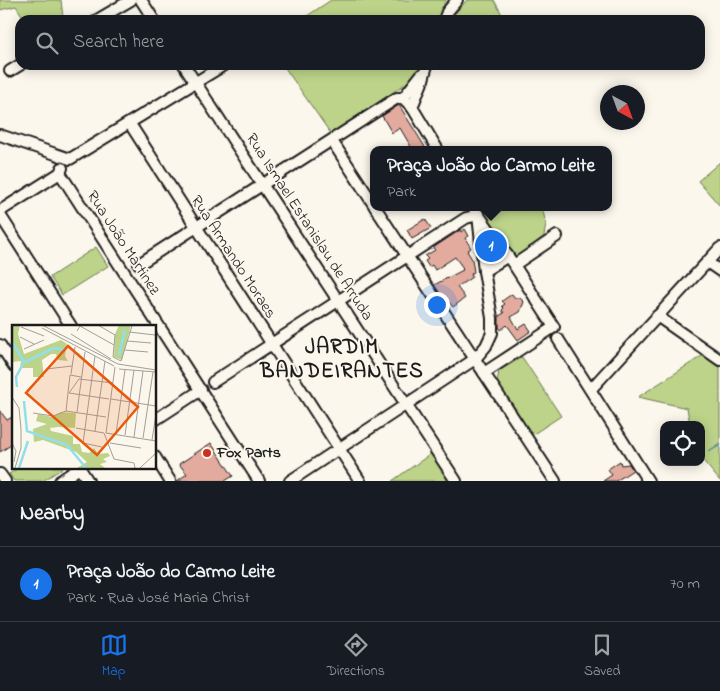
<!DOCTYPE html>
<meta charset="utf-8">
<style>
:root{--surface:#171b24;--page:#20242c;--text:#f1f3f6;--muted:#9ea1a6;--line:#363941;--accent:#1a73e8}
body{margin:0;font-family:"Indie Flower",sans-serif;background:var(--page);color:var(--text)}
.controls{position:absolute;right:15px;bottom:15px;display:grid;overflow:hidden;border-radius:10px;box-shadow:0 2px 12px #0003}
.controls button{width:45px;height:45px;display:grid;place-items:center;padding:0;border:0;border-bottom:1px solid var(--line);background:var(--surface);color:var(--text);font:25px sans-serif}
.compass{position:absolute;left:600px;top:85px;width:45px;height:45px;border-radius:50%;background:var(--surface);box-shadow:0 2px 12px #0003;rotate:139deg}
.you{position:absolute;left:436px;top:304px;width:18px;height:18px;margin:-12px;border:4px solid #fff;border-radius:50%;background:#1a73e8;box-shadow:0 0 0 8px #1a73e833}
.badge{display:grid;place-items:center;width:32px;height:32px;border-radius:50%;background:var(--accent);color:#fff;font-size:16px;font-weight:700}
.pin{position:absolute;translate:-50% -50%;border:2px solid #fff;box-shadow:0 1px 5px #0006}
.popup{position:absolute;left:370px;top:146px;width:242px;height:65px;box-sizing:border-box;display:grid;place-content:center;border-radius:10px;background:var(--surface);filter:drop-shadow(0 1px 4px #0005);font-size:16px;white-space:nowrap;color:var(--muted)}
.popup b{font-size:19px;color:var(--text)}
.popup::after{content:'';position:absolute;left:50%;top:100%;margin-left:-10px;border:10px solid transparent;border-top-color:var(--surface)}
.list{margin:0;padding:0;list-style:none}
h2{display:flex;justify-content:space-between;align-items:center;height:65px;margin:0;padding:0 20px;font-size:21px}
h2 small{font-size:16px;font-weight:400;color:var(--muted)}
.list li{display:grid;grid-template-columns:32px 1fr auto;gap:15px;align-items:center;box-sizing:border-box;height:75px;padding:0 20px;border-top:1px solid var(--line)}
.list b{display:block;font-size:19px;white-space:nowrap}
.list p{margin:0;font-size:16px;white-space:nowrap;color:var(--muted)}
.list em{font-size:16px;font-style:normal;color:var(--muted)}
.icon{flex:none;width:28px;height:28px;fill:none;stroke:currentColor;stroke-width:2;stroke-linecap:round;stroke-linejoin:round}
.map{position:relative;flex:none;width:720px;height:481px;overflow:hidden}
.search{position:absolute;background:var(--surface);box-shadow:0 2px 12px #0003;left:15px;right:15px;top:15px;height:55px;display:flex;align-items:center;gap:12px;box-sizing:border-box;padding:0 18px;border-radius:15px;color:var(--muted);font-size:19px}
.sheet{height:140px;background:var(--surface)}
nav{display:flex;justify-content:space-around;align-items:center;box-sizing:border-box;height:70px;border-top:1px solid var(--line);background:var(--surface);font-size:14px;color:var(--muted)}
nav a{display:grid;justify-items:center;gap:2px}
nav .on{color:var(--accent)}
.map>svg:first-child{display:block}
.green{fill:#bcd389;stroke:#6c7852}
.lines{fill:none;stroke-linecap:round;stroke-linejoin:round}
.stream{stroke:#629299;stroke-width:2.5}
.building{fill:#e3aa9e;stroke:#1c1c1c}
.minor-casing{stroke:#1c1c1c;stroke-width:14}
.minor{stroke:#fbf7ec;stroke-width:10}
.poi-dot{fill:#c8321e;stroke:#fbf7ec;stroke-width:2}
.labels{text-anchor:middle;dominant-baseline:central;stroke-width:4;stroke-linejoin:round;paint-order:stroke}
.street-label{font-size:16px;fill:#1c1c1c;stroke:#fbf7ec}
.poi-label{font-size:16px;font-weight:bold;fill:#1c1c1c;stroke:#fbf7ec;text-anchor:start}
.district-label{font-size:21px;font-weight:bold;letter-spacing:1px;fill:#1c1c1c;stroke:#fbf7ec}
.inset-river{fill:none;stroke:#90e0ec;stroke-width:2.5}
.inset-road{fill:none;stroke:#a29f99;stroke-width:1}
.view{fill:#e8590c;fill-opacity:0.15;stroke:#e8590c;stroke-width:2.5}
.inset-edge{fill:none;stroke:#1c1c1c;stroke-width:2.5}
</style>
<div class="map">
<svg width="720" height="481" viewBox="0 0 720 481">
<rect width="100%" height="100%" fill="#fbf7ec"/>
<filter id="ink" filterUnits="userSpaceOnUse"><feTurbulence type="fractalNoise" baseFrequency=".02" numOctaves="2"/><feDisplacementMap in="SourceGraphic" scale="10" xChannelSelector="R" yChannelSelector="G"/><feConvolveMatrix kernelMatrix="1 2 1 2 8 2 1 2 1" color-interpolation-filters="sRGB"/></filter>
<g filter="url(#ink)">
<!-- green -->
<g class="green">
<polygon points="0,0 61,0 63,18 60,20 25,20 16,6 0,10"/>
<polygon points="331,0 446,0 444,4 445,8 441,20 301,20"/>
<polygon points="467,0 494,0 505,20 452,20 451,18"/>
<polygon points="283,65 423,65 411,80 331,134"/>
<polygon points="720,162 720,206 698,181"/>
<polygon points="491,207 542,207 546,224 544,236 516,258 513,257 484,214 484,212"/>
<polygon points="96,247 108,266 62,295 50,277"/>
<polygon points="705,354 720,364 720,481 701,458 701,425 690,425 687,408 638,397"/>
<polygon points="522,357 561,416 532,435 497,382 499,371"/>
<polygon points="432,453 449,478 444,481 392,481"/>
<polygon points="20,467 64,467 43,481 14,481 9,474"/>
</g>
<g class="lines">
<!-- stream -->
<polyline class="stream" points="709,451 720,445"/>
</g>
<!-- building -->
<g class="building">
<polygon points="399,105 425,147 420,150 413,150 400,128 392,133 382,116"/>
<polygon points="425,219 431,228 412,239 407,230"/>
<polygon points="465,229 469,236 465,238 471,248 467,251 472,259 474,272 471,274 472,277 457,287 465,298 453,307 449,302 447,303 434,285 463,270 462,269 463,268 455,257 435,270 432,265 429,267 425,261 428,259 425,256 435,250 433,248 460,230 461,232"/>
<polygon points="512,294 515,298 520,298 524,302 520,312 511,317 518,329 526,324 531,331 518,340 507,325 501,330 499,327 499,316 504,313 502,310 504,308 502,306 505,304 502,301"/>
<polygon points="0,411 7,420 14,416 14,443 0,452"/>
<polygon points="211,443 233,476 225,481 177,481 187,474 179,464"/>
<polygon points="620,461 621,465 629,464 633,470 616,481 603,481 612,475 608,469"/>
</g>
<g class="lines">
<!-- minor casing -->
<g class="minor-casing">
<g id="minor">
<polyline points="141,0 154,20"/>
<polyline points="97,20 131,0"/>
<polyline points="444,20 447,12 457,0"/>
<polyline points="184,65 456,481"/>
<polyline points="10,71 20,65"/>
<polyline points="403,98 412,107 438,150"/>
<polyline points="403,98 421,75"/>
<polyline points="412,107 423,80 427,65"/>
<polyline points="130,124 360,481"/>
<polyline points="0,135 70,159 224,65"/>
<polyline points="332,141 374,205"/>
<polyline points="60,173 259,481"/>
<polyline points="375,207 555,481"/>
<polyline points="473,207 514,265 554,327 484,373"/>
<polyline points="0,211 60,173 62,168"/>
<polyline points="0,215 71,326"/>
<polyline points="707,262 720,271"/>
<polyline points="139,264 397,98 403,98"/>
<polyline points="514,265 557,236"/>
<polyline points="484,271 508,256"/>
<polyline points="657,316 720,360"/>
<polyline points="558,339 648,481"/>
<polyline points="0,345 14,366"/>
<polyline points="213,382 466,218 478,215 484,271 492,318 492,333 486,346 475,359 290,481"/>
<polyline points="591,389 720,248"/>
<polyline points="155,420 201,390"/>
<polyline points="155,457 170,481"/>
<polyline points="79,467 88,481"/>
<polyline points="0,474 5,481"/>
<polyline points="60,481 81,467"/>
</g>
</g>
<!-- minor -->
<use href="#minor" class="minor"/>
</g>
</g>
<!-- markers -->
<circle class="poi-dot" cx="207" cy="453" r="5"/>
<g class="labels">
<!-- street labels -->
<g class="street-label">
<text transform="translate(309 227) rotate(57)">Rua Ismael Estanislau de Arruda</text>
<text transform="translate(123 243) rotate(57)">Rua João Martinez</text>
<text transform="translate(233 257) rotate(57)">Rua Armando Moraes</text>
</g>
<!-- poi labels -->
<g class="poi-label">
<text x="217" y="453">Fox Parts</text>
</g>
<!-- district labels -->
<g class="district-label">
<text x="342" y="348">JARDIM<tspan x="342" dy="24">BANDEIRANTES</tspan></text>
</g>
</g>
<!-- overview -->
<g transform="translate(12 325)">
<rect width="144" height="144" fill="#fbf7ec"/>
<path d="M0,0H8L6,9L12,29L49,15L55,19L53,31L56,36L46,35L44,29H39L30,35L32,52H21V43H8L9,36L0,37ZM107,0H119L110,35L102,32L103,9ZM49,87L64,88L63,103L46,102L38,103L39,106L61,111V119H68L70,127L77,128L82,123L86,129L96,128L98,131L91,134L95,137L88,139L93,143H65L75,137L64,127L31,115L22,117L21,104L35,99L24,96L26,89L40,92Z" fill="#bcd389"/>
<path class="inset-river" d="M0,17L12,37L4,52L5,62M107,30L113,5M13,37L42,23L54,25M12,76L15,106L55,120L74,143M7,143L16,116"/>
<path class="inset-road" d="M30,0L106,39L144,45M86,0L103,10L101,32L109,36L120,1M9,2L32,11M30,3L102,41M65,6L68,1L102,20M117,7L143,10M59,9L99,34M8,12L22,19M115,16L139,18M12,24L32,15M113,25L136,27M83,31L71,118L90,122M34,44L60,41M107,44L144,47M59,49L63,22M0,72L7,83L9,104V123L3,143M97,74L57,68L67,54L101,58M99,74L144,81M54,86L58,50L69,52M65,87L73,27M21,88L41,91L54,86L94,92M64,103L92,108L102,134L122,138L123,143M83,106L93,36M94,108L103,42M94,108L144,116M104,109L113,45M113,110L122,45M122,112L131,46M131,113L141,47M140,115L144,89M0,118L4,126L2,137M98,118L129,123M128,143L144,128"/>
<path class="view" d="M56,21L126,82L85,130L14,68Z"/>
<rect width="144" height="144" class="inset-edge"/>
</g>
</svg>
<div class="controls">
<button><svg class="icon" aria-label="locate" viewBox="0 0 24 24"><circle cx="12" cy="12" r="6"/><path d="M12 2v4M12 18v4M2 12h4M18 12h4"/></svg></button>
</div>
<svg class="compass" viewBox="-18 -18 36 36"><path d="M0-13l5 13h-10z" fill="#e53935"/><path d="M0 13l5-13h-10z" fill="#9ea1a6"/></svg>
<div class="you"></div>
<div class="pin badge" style="left:491px;top:246px">1</div>
<div class="popup"><b>Praça João do Carmo Leite</b>Park</div>
<div class="search"><svg class="icon" aria-label="search" viewBox="0 0 24 24"><circle cx="10" cy="10" r="6"/><path d="M15 15l6 6"/></svg>Search here</div>
</div>
<section class="sheet">
<h2>Nearby<small></small></h2>
<ul class="list">
<li><span class="badge">1</span><div><b>Praça João do Carmo Leite</b><p>Park · Rua José Maria Christ</p></div><em>70 m</em></li>
</ul>
</section>
<nav>
<a class="on"><svg class="icon" aria-label="map" viewBox="0 0 24 24"><path d="M3 6l6-2 6 2 6-2v14l-6 2-6-2-6 2zM9 4v14M15 6v14"/></svg>Map</a>
<a><svg class="icon" aria-label="directions" viewBox="0 0 24 24"><path d="M12 3l9 9-9 9-9-9zM9 14v-3h6M13 9l2 2-2 2"/></svg>Directions</a>
<a><svg class="icon" aria-label="saved" viewBox="0 0 24 24"><path d="M7 4h10v16l-5-4-5 4z"/></svg>Saved</a>
</nav>
